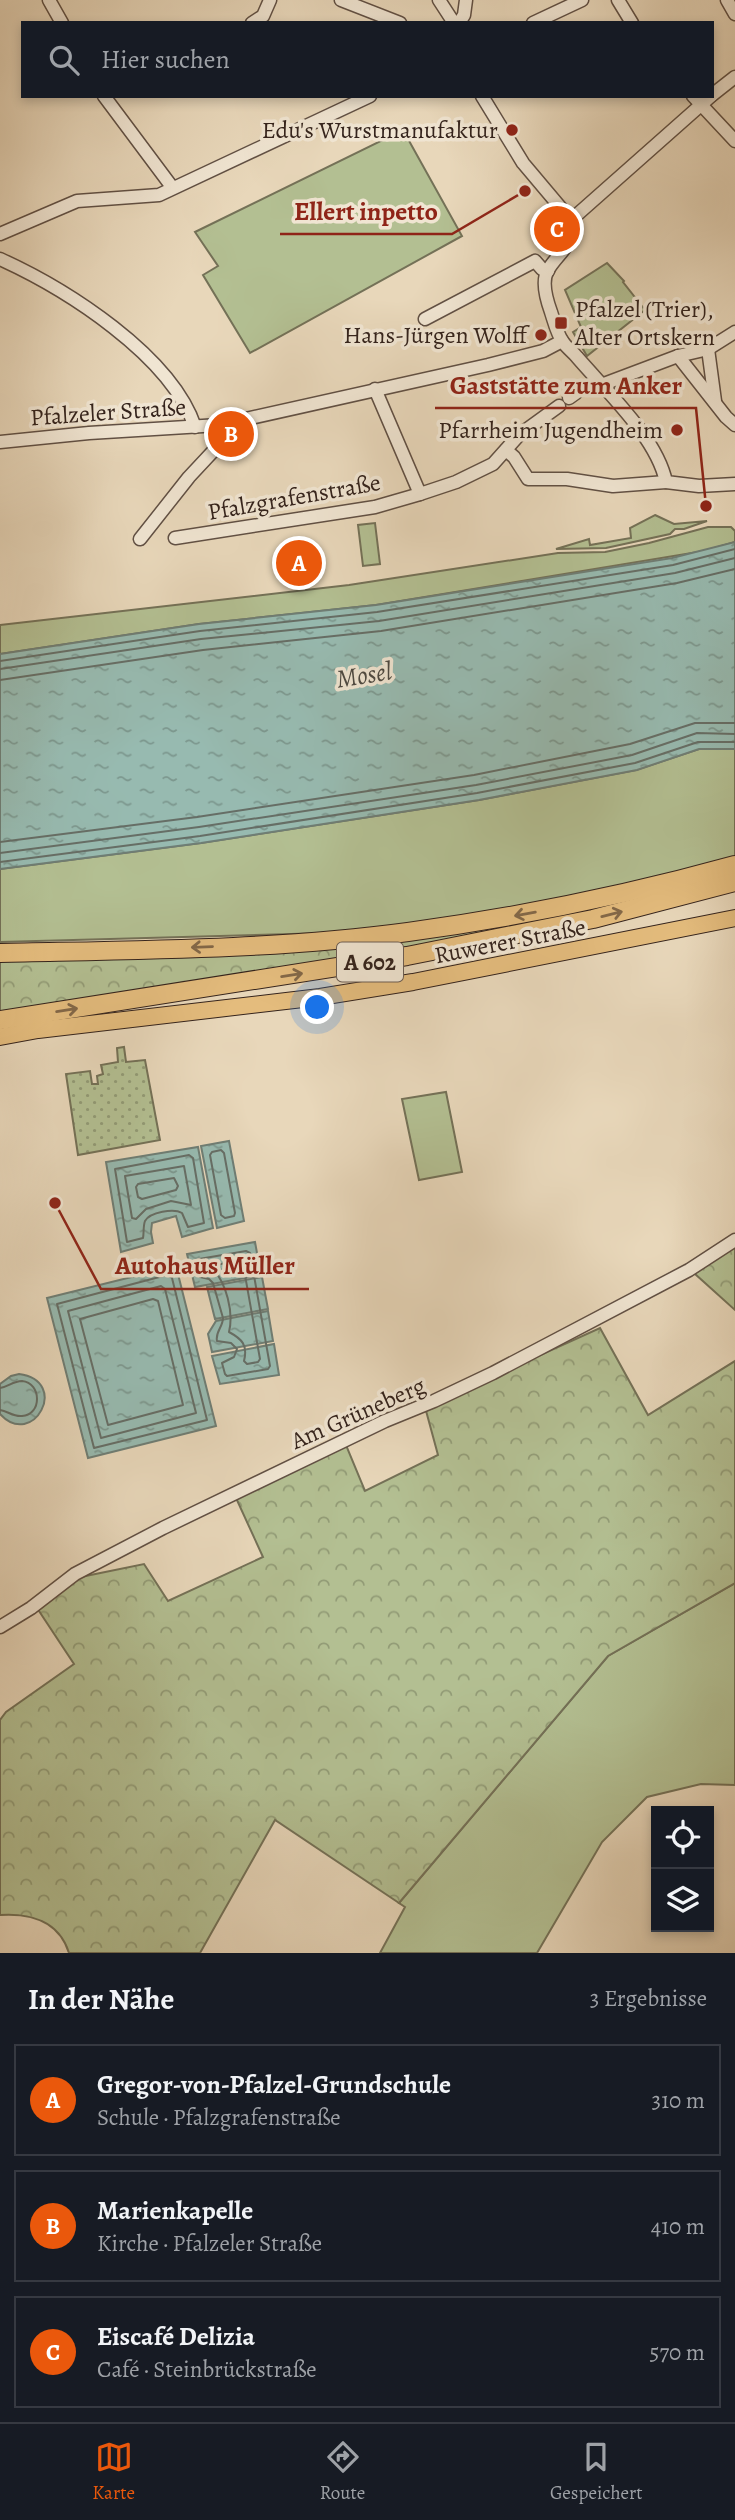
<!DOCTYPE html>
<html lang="de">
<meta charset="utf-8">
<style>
:root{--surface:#171b24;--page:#242831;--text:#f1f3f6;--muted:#9ea1a6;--line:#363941;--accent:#ea580c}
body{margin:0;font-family:Alegreya,serif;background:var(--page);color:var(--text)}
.controls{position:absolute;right:21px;bottom:21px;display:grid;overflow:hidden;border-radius:0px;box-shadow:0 4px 10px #0003}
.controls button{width:63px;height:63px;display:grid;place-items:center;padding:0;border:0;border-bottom:2px solid var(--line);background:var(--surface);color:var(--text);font:35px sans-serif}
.you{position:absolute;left:318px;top:1008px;width:24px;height:24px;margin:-18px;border:5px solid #fff;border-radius:50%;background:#1a73e8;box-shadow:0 0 0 10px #1a73e833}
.badge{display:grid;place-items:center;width:46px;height:46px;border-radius:50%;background:var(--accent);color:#fff;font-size:23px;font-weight:700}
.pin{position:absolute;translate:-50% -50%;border:4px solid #fff;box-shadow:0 2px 7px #0006}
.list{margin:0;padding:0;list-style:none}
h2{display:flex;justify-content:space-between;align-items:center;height:91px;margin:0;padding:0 28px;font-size:30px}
h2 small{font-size:23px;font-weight:400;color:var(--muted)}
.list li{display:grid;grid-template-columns:46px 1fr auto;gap:21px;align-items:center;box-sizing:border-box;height:112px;margin:0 14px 14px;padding:0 14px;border:2px solid var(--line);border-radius:0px}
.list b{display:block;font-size:26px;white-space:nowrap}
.list p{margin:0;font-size:23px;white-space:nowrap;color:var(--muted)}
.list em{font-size:23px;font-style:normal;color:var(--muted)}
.icon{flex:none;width:38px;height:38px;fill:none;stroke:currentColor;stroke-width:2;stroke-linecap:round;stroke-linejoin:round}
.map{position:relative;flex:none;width:735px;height:1953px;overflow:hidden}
.search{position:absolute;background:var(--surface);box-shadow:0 4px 10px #0003;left:21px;right:21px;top:21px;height:77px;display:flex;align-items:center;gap:18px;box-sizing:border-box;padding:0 24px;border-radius:0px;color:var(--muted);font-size:26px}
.sheet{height:469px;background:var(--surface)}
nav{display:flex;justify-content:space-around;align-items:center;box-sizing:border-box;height:98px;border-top:2px solid var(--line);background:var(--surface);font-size:19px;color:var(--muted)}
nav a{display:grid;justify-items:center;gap:4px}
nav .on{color:var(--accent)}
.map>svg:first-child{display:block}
.green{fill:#b3bf92;stroke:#747157;stroke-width:2}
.forest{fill:url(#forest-crowns);stroke:#747157;stroke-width:2}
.garden{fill:url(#garden-dots);stroke:#747157;stroke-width:2}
.water{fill:url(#water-ripples);stroke:#6f7e75;stroke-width:2}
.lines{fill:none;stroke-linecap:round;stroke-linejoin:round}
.shore{stroke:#666e66;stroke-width:2}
.minor-casing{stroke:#615044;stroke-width:15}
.major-casing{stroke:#34231c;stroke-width:18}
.highway-casing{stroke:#34231c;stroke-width:20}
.minor{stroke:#f0e5d2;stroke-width:12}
.major{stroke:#e4bc7d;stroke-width:16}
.highway{stroke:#e4bc7d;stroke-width:18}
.oneway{stroke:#836848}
.poi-dot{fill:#8f2418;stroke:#f0e5d2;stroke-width:2.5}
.labels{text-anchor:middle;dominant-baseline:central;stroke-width:7;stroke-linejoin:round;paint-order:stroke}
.shield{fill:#f0e5d2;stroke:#6c5d53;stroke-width:2}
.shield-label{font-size:23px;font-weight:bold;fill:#34231c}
.poi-label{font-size:24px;fill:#34231c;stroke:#f0e5d2;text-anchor:end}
.street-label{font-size:24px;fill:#34231c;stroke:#f0e5d2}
.water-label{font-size:26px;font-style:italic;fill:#4d4941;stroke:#f0e5d2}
.leader{fill:none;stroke:#8f2418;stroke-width:2.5}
.callout-dot{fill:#8f2418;stroke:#f0e5d2;stroke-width:2.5}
.callout-label{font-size:26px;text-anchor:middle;font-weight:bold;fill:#8f2418;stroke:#f0e5d2;stroke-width:7;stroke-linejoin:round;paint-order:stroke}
</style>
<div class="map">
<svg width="735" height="1953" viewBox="0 0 735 1953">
<defs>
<pattern id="forest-crowns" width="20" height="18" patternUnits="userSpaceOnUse" patternTransform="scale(1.75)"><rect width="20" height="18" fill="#b3bf92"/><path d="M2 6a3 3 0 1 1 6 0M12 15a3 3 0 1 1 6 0" fill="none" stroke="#929b76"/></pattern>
<pattern id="garden-dots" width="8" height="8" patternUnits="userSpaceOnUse" patternTransform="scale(1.75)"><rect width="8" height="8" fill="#b3bf92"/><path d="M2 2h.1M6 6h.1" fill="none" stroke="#929b76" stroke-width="1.8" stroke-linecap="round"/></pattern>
<pattern id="water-ripples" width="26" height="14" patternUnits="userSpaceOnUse" patternTransform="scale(1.75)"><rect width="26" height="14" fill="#97bab0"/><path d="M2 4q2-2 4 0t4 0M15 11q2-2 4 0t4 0" fill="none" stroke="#7c978e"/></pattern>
</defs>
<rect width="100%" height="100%" fill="#e8d7ba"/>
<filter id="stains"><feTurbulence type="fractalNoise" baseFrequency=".00286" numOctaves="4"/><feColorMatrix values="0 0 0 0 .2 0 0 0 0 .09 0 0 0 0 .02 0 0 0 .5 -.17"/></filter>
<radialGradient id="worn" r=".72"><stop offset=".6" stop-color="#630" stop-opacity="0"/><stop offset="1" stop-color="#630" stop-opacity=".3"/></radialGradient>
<!-- green -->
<g class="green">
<polygon points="403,130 462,236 250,353 203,275 218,266 195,232"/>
<polygon points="607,263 624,281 623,282 645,310 587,356 573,332 581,327 565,290"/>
<polygon points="655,515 674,524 707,521 684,529 675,529 670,534 606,548 556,549 589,539 590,545 631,538 630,528"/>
<polygon points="375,523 380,564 363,566 358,525"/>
<polygon points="708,527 731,527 735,531 735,542 704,551 376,605 199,624 0,654 0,625 349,585 558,553 605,552 649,543"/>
<polygon points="699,749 735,749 735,858 693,870 480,915 328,933 0,942 0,869 201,843 479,800 636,770"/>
<polygon points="588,908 588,914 373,955 372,942"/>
<polygon points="446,1092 462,1172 419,1180 402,1099"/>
<polygon points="735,1583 735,1785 701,1784 647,1797 602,1842 537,1953 380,1953 405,1907 399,1903 608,1656"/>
</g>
<!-- forest -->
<g class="forest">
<polygon points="372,942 373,955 0,1013 0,961"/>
<polygon points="735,1245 735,1310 694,1273"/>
<path d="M600,1328L648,1415L735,1361V1583L608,1656L399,1903L275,1820L200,1953H69C59,1921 30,1913 0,1915V1720L6,1712L74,1664L37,1608L76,1578L144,1564L168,1601L263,1557L236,1498L346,1445L365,1491L438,1455L425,1407Z"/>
</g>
<!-- garden -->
<polygon class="garden" points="124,1047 126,1062 145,1060 160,1140 78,1155 66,1074 90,1071 92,1084 98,1084 97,1076 103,1074 101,1065 118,1062 117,1048"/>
<!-- water -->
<g class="water">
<polygon points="735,542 735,749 699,749 637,770 479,800 201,843 0,869 0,654 199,624 376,605 672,558"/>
<polygon points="229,1141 244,1221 217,1228 201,1146"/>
<polygon points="198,1147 213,1228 182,1237 176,1216 152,1223 151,1232 153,1243 121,1252 106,1162"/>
<polygon points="255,1242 261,1275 195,1287 187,1254"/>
<polygon points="176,1266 216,1426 88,1458 47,1298"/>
<polygon points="262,1277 268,1309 215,1319 207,1287"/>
<polygon points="268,1311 273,1341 212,1352 208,1334 216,1321"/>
<polygon points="274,1344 279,1375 220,1384 212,1356"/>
<path d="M19,1374C71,1381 33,1450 0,1414V1384L11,1376Z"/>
</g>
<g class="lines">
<!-- shore -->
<g class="shore">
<polyline points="0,661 200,631 377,612 673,565 735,549"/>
<polyline points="0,669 201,639 379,621 675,573 735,558"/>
<polyline points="0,680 203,650 381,631 677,583 735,569"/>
<polyline points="0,842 197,817 474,775 630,744 695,723 735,723"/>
<polyline points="0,853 199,827 476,785 632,755 697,733 735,734"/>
<polyline points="0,862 200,836 477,793 635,763 698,742 735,742"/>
<polygon points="221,1150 224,1153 235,1213 234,1216 225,1218 221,1215 210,1155 212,1152"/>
<path d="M189,1155L193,1158L204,1223L188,1227L182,1213C174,1208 150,1212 145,1221C143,1226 144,1234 143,1238L127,1242L115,1169Z"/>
<polygon points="184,1166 191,1205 171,1201 146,1209 136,1219 132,1218 125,1176"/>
<polygon points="174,1178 178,1186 176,1190 142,1199 138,1197 136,1187 138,1184"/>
<path d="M246,1251L250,1253L270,1366L268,1369L227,1376L225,1374L222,1363L234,1357L237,1349L231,1343L217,1341C215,1332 223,1327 223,1318L213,1283L209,1279L200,1277L197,1262L199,1259Z"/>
<path d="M239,1261L243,1264L260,1359L258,1362L247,1364L244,1361C248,1345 242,1339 229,1332C234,1312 226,1283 213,1269L215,1265Z"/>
<polygon points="167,1275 172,1278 207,1420 94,1448 57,1304"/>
<polygon points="161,1286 165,1289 196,1413 101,1438 68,1311"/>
<polygon points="153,1299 158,1301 183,1405 108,1425 80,1319"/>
<path d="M0,1388C8,1387 13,1381 22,1381C42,1383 42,1415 22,1416C13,1417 8,1411 0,1410"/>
</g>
<!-- minor casing -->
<g class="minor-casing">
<g id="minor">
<polyline points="49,0 62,23"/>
<polyline points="341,0 400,23"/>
<polyline points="439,0 454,23"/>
<polyline points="618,0 632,23"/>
<polyline points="727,0 735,14"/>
<polyline points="252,23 263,16 270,0"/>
<polyline points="459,23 464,15 466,0"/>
<polyline points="533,23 582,0"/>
<polyline points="712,95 735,77"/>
<polyline points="104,96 172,187"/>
<path d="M482,96L523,163L571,220C578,242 557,254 548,270C541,281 547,301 551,312C554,321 557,334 563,342C567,348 573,352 577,357C607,392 657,438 666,482L699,486L735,484"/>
<polyline points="693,96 735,141"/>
<polyline points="571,220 711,96"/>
<polyline points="0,234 77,201 159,195 370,96"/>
<path d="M0,259C66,289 171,355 195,427"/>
<polyline points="425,319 535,261 542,269 548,271"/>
<polyline points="708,349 715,401"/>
<polyline points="678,356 726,417 735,425"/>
<polyline points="601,385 678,356 708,349 735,332"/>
<polyline points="375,389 420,494 456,482 493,464 519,435 559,406"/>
<polyline points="569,398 576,393"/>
<polyline points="0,442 89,433 219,425 488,365 543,351 562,341"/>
<polyline points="506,450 514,457 528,479 567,479 613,486 666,482"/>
<polyline points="175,538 375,507 420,494"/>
<polyline points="140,539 189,477 217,447 219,425"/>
<polyline points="0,1627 31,1608 75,1574 163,1528 385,1421 434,1401 493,1373 689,1270 735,1240"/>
</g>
</g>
<!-- major casing -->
<g class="major-casing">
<polyline id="major" points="0,1037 38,1030 320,997 413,982 735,918"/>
</g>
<!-- highway casing -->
<g class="highway-casing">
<g id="highway">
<path d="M0,953C136,950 273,950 408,932C518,917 627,895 735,865"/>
<polyline points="0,1020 407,956 593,919 735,882"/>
</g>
</g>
<!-- minor -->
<use href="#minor" class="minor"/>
<!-- major -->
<use href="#major" class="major"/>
<!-- highway -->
<use href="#highway" class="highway"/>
</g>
<!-- one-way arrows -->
<defs><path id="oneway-shaft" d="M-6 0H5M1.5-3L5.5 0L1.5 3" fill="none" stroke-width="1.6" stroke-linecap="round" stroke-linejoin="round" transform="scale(1.75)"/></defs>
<g class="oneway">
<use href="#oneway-shaft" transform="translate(525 914) rotate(170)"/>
<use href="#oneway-shaft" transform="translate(612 914) rotate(-14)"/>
<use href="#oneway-shaft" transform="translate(202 947) rotate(178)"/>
<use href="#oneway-shaft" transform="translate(292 975) rotate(-9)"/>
<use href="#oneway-shaft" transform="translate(67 1010) rotate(-9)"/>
</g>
<!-- markers -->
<g class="poi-dot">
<circle cx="512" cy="130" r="7"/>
<rect x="554" y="316" width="14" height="14" rx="3.5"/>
<circle cx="541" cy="335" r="7"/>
<circle cx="677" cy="430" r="7"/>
</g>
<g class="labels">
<!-- shield labels -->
<rect class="shield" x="337" y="942.5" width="66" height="39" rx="5"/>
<g class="shield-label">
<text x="370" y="962">A 602</text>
</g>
<!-- poi labels -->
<g class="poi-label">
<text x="498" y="130">Edu's Wurstmanufaktur</text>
<text x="575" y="309" text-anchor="start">Pfalzel (Trier),<tspan x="575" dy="28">Alter Ortskern</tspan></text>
<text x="527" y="335">Hans-Jürgen Wolff</text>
<text x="663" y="430">Pfarrheim Jugendheim</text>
</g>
<!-- street labels -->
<g class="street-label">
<text transform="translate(108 412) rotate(-4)">Pfalzeler Straße</text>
<text transform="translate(294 497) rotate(-10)">Pfalzgrafenstraße</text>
<text transform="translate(510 941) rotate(-11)">Ruwerer Straße</text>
<text transform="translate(358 1413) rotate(-24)">Am Grüneberg</text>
</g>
<!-- water labels -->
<g class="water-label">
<text transform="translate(364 675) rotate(-9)">Mosel</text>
</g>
</g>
<!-- callouts -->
<path class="leader" d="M525 191L452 234H280M706 506L696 408H435M55 1203L101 1289H309"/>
<g class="callout-dot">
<circle cx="525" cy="191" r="7"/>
<circle cx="706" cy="506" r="7"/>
<circle cx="55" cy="1203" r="7"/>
</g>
<g class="callout-label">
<text x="366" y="220">Ellert inpetto</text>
<text x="566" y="394">Gaststätte zum Anker</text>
<text x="205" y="1274">Autohaus Müller</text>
</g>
<rect width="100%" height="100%" filter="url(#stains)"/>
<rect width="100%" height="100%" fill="url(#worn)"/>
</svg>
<div class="controls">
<button><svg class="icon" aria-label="locate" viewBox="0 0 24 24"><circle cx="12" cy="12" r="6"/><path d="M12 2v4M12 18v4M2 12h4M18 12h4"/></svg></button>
<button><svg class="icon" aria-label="layers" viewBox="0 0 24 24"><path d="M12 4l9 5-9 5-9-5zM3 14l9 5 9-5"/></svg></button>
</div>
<div class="you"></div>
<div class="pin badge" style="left:299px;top:563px">A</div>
<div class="pin badge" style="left:231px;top:434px">B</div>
<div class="pin badge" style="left:557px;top:229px">C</div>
<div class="search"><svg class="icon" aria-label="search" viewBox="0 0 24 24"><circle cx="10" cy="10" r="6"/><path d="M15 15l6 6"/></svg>Hier suchen</div>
</div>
<section class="sheet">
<h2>In der Nähe<small>3 Ergebnisse</small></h2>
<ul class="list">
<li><span class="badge">A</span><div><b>Gregor-von-Pfalzel-Grundschule</b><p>Schule · Pfalzgrafenstraße</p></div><em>310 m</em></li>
<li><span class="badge">B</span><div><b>Marienkapelle</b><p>Kirche · Pfalzeler Straße</p></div><em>410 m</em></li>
<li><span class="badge">C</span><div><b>Eiscafé Delizia</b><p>Café · Steinbrückstraße</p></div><em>570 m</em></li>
</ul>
</section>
<nav>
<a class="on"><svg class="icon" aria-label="map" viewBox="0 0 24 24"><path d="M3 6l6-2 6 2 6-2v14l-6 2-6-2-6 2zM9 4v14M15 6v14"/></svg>Karte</a>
<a><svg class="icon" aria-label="directions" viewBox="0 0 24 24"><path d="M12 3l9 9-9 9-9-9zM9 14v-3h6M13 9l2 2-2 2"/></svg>Route</a>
<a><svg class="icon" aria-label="saved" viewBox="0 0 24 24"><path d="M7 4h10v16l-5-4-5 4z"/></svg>Gespeichert</a>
</nav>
